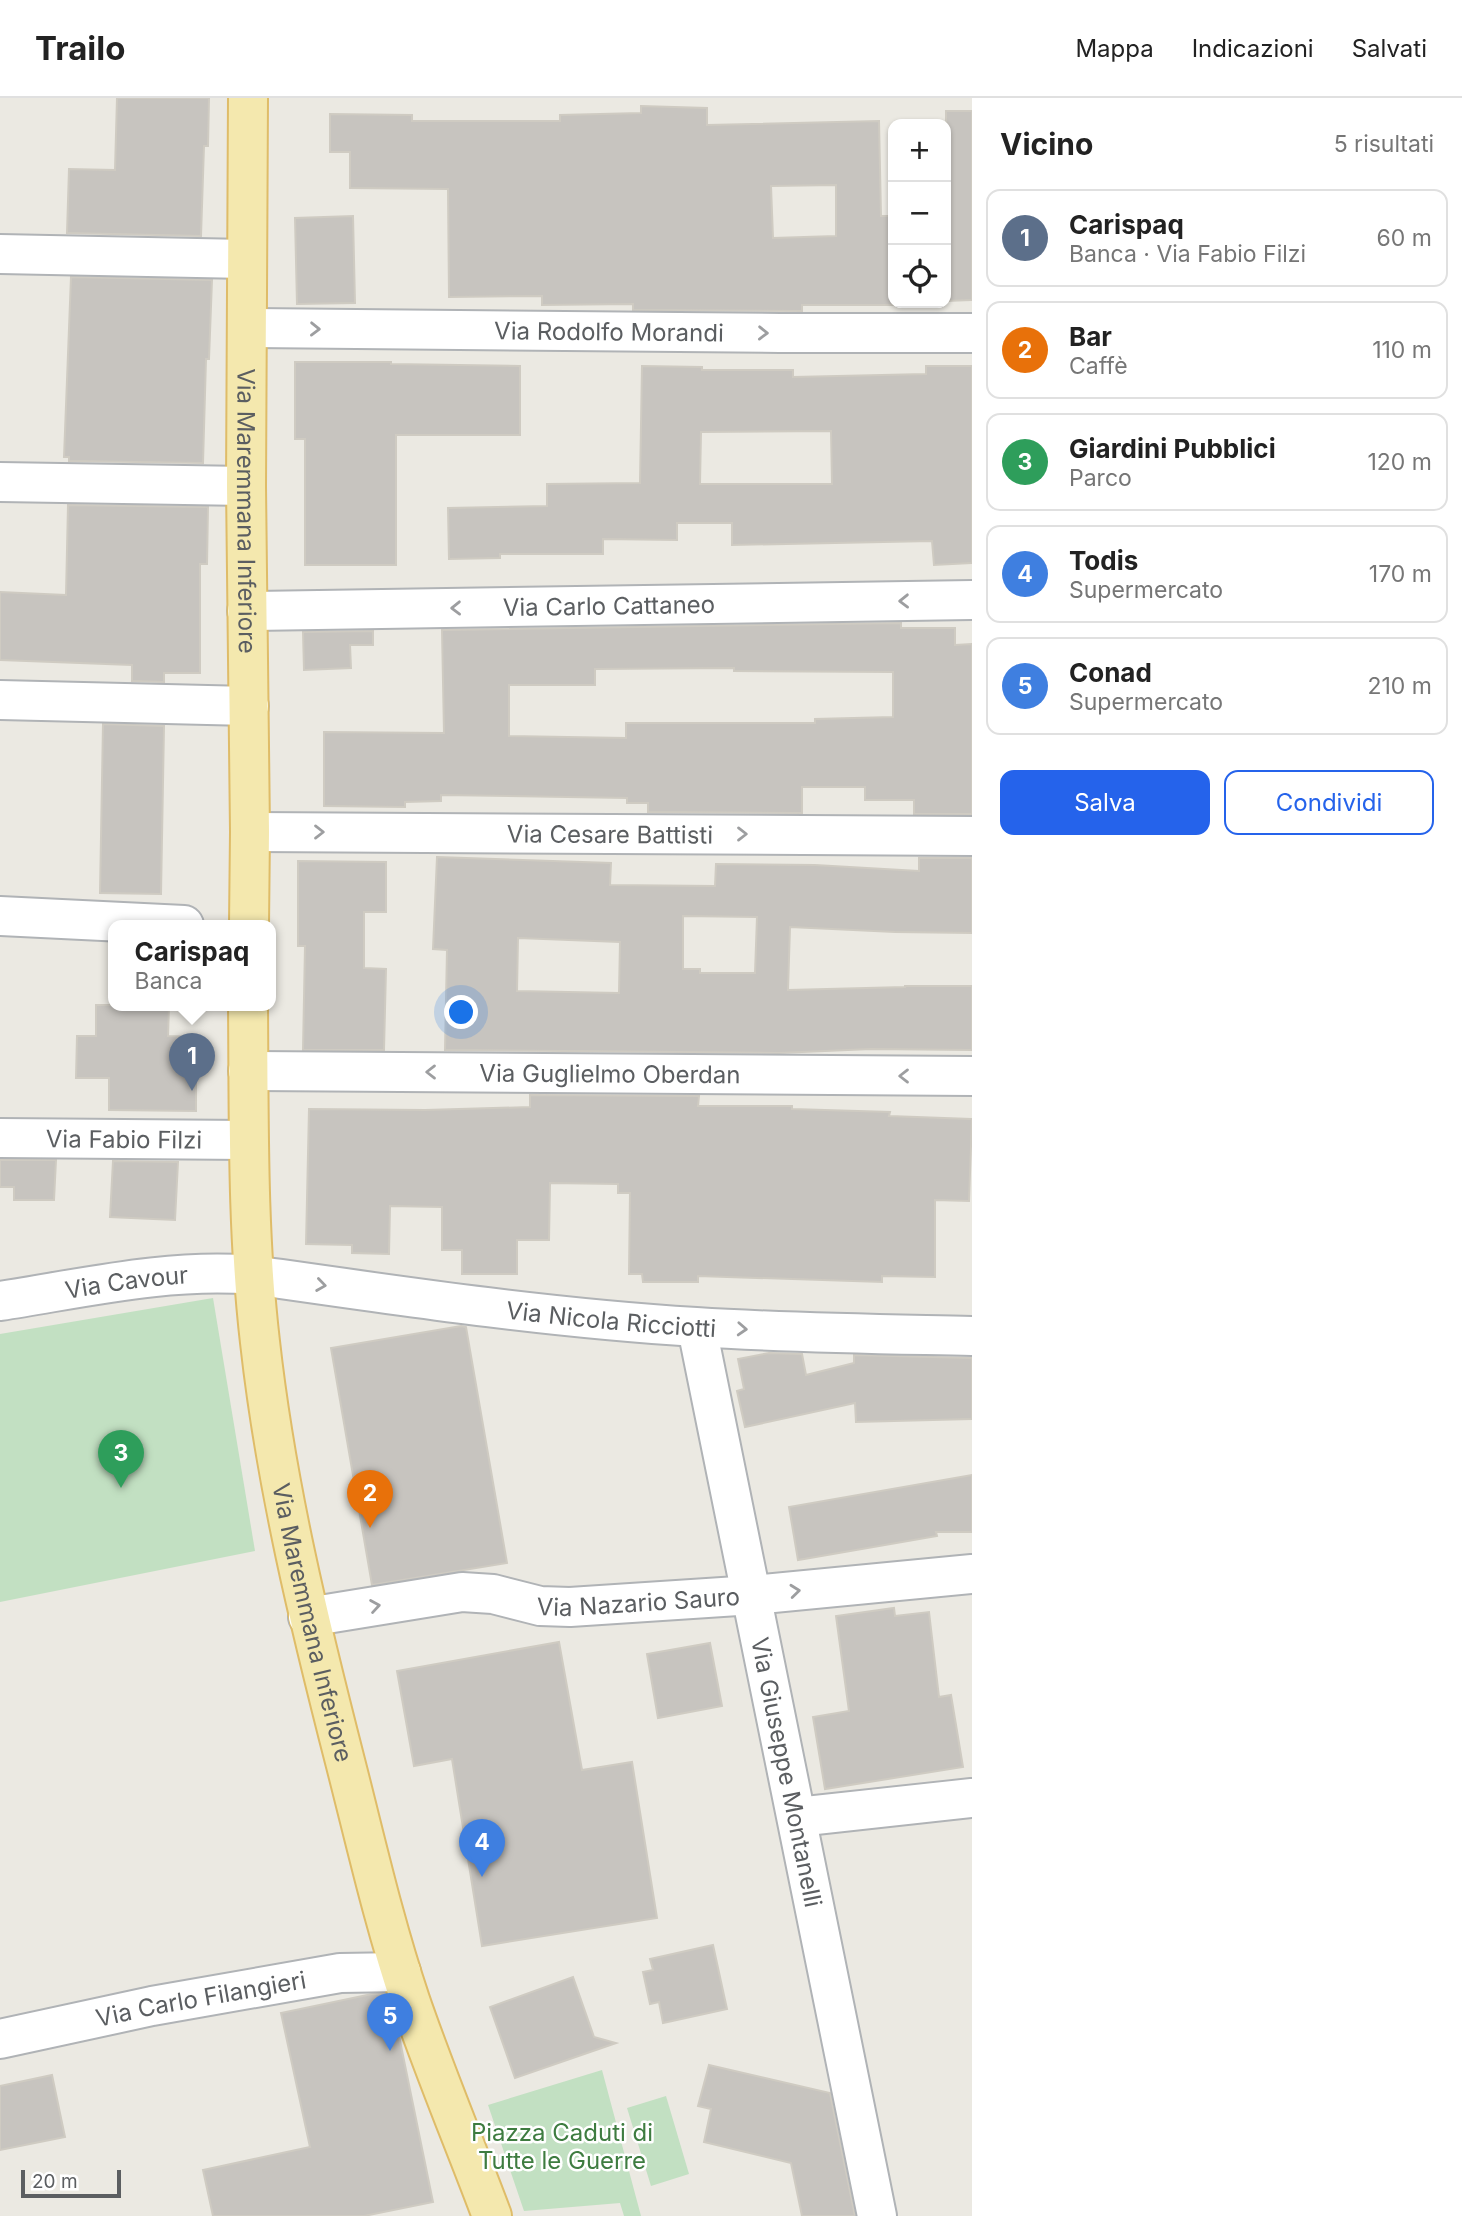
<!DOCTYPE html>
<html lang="it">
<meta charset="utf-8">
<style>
:root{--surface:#fff;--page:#f2f2f2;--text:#222;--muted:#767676;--line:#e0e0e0;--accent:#2563eb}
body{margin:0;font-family:Inter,sans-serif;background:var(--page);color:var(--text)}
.controls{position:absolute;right:21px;top:21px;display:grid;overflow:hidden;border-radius:14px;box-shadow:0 2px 5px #0004}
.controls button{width:63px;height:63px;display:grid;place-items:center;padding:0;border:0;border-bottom:2px solid var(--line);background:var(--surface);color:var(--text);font:35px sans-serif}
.scale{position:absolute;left:21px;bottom:18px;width:100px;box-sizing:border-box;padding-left:7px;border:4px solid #5b5e61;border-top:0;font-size:19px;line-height:24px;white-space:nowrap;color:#5b5e61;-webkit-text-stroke:5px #fff;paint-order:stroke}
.you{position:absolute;left:462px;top:915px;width:24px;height:24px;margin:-18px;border:5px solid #fff;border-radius:50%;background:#1a73e8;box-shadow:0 0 0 10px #1a73e833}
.badge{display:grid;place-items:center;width:46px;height:46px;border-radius:50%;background:var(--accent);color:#fff;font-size:23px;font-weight:700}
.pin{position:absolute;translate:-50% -58px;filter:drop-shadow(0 2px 4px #0008)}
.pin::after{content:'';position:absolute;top:37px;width:24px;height:21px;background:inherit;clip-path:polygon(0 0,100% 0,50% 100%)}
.popup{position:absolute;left:108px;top:822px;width:168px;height:91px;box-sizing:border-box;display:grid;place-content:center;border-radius:14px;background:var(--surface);filter:drop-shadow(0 2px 5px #0005);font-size:23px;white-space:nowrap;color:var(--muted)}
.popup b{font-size:26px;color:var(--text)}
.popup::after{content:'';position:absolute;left:50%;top:100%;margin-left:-14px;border:14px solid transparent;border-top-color:var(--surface)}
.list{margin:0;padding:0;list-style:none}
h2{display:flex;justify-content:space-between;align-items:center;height:91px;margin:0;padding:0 28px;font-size:30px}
h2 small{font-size:23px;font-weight:400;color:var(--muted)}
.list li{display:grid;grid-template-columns:46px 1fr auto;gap:21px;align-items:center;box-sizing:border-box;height:98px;margin:0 14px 14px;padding:0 14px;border:2px solid var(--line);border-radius:14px}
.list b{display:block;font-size:26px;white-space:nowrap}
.list p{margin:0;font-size:23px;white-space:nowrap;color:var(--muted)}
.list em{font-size:23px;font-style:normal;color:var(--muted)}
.actions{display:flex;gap:14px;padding:21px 28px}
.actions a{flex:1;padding:16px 0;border:2px solid var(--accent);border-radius:14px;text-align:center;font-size:24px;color:var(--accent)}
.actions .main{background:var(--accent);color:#fff}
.icon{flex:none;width:38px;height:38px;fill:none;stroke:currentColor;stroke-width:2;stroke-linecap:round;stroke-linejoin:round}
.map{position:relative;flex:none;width:972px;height:2118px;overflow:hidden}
header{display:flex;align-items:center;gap:42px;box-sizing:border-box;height:98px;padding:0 35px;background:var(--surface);border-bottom:2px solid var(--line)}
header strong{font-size:33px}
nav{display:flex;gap:38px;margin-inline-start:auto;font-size:24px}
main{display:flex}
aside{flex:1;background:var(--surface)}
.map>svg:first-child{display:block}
.green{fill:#c2e0c2}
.building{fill:#c7c4bf;stroke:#cfcbc2;stroke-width:2;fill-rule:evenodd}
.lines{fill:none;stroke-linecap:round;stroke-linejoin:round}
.minor-casing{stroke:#b0b3b6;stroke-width:42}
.major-casing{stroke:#dfbc68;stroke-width:42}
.minor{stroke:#fff;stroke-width:38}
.major{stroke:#f4e8ae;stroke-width:38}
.oneway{stroke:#9d9ea0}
.labels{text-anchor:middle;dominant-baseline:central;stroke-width:5;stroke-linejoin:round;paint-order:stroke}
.street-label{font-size:24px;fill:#5b5e61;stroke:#fff}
.park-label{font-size:24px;fill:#3e7c40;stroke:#fff}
</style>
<header>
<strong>Trailo</strong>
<nav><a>Mappa</a><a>Indicazioni</a><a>Salvati</a></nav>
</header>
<main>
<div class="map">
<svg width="972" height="2118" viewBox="0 0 972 2118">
<rect width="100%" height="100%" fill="#ebe9e2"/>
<!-- green -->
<g class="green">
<polygon points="213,1200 255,1453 0,1504 0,1236"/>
<polygon points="602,1972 641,2118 624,2118 620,2105 524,2113 488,2007"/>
<polygon points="666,1998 689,2076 651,2088 627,2010"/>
</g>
<!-- building -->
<g class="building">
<polygon points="117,0 209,0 208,48 204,48 201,138 67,135 69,71 115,72"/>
<path d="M641,8L707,10V27L879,23L881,118H893V207H802V213L633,212V206L542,207V198L449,199L448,91L350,90V54H330V16L412,17V23H560V17L641,15ZM836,87V138L773,140L771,88Z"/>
<polygon points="946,13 972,13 972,202 946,203"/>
<polygon points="353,118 355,205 297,206 295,120"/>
<polygon points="71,179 212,182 209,261 206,261 203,365 69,363 69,359 64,359"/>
<polygon points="295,264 391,264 391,266 520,268 520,337 396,337 396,467 305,467 305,341 295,341"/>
<path d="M642,268L702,269V272H793V279L926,276V268H972V465L934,467L932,443L732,447V425H677V442L603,441V456H500V460L449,461L448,410L547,408V386L640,385ZM831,333L832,386H700L701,334Z"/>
<polygon points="68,407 208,409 207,466 200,466 200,575 164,575 164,584 132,583 132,567 0,562 0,494 66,497"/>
<path d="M901,525V530H955V547L972,546V716H914V702H865V689H802V715L648,714V705H627V700L441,697V703L405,704V709L324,708V634L444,635L442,532ZM734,570V573L893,574V619L815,621V625H626V640L509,638V587H595V571Z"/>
<polygon points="373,533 373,547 350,547 351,570 304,572 303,534"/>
<polygon points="103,626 164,628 161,796 100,795"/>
<path d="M437,759L611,765L610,787L715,788L716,766L815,767L919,773V760H972V835L895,834L790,829L788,892L905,889V888H972V952L871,951L779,955L445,952L447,852L433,851ZM683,818L757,819L755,875H700V871H683ZM518,840L620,844L619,895L517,893Z"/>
<polygon points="298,763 386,764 386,814 364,814 364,870 386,871 384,952 303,952 305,848 298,848"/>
<polygon points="96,907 169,907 168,938 196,939 196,1013 109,1012 109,980 76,980 77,938 96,938"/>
<polygon points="530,997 699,998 698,1008 792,1008 792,1011 890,1014 889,1018 972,1021 969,1103 935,1102 935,1179 882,1178 882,1184 698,1178 698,1184 643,1184 642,1176 629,1176 630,1095 618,1095 618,1086 550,1085 549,1142 517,1142 517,1176 462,1176 462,1152 442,1152 442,1109 390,1108 389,1156 352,1155 352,1147 306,1146 309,1011 425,1012 530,1009"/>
<polygon points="0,1062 56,1062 54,1102 14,1102 14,1089 0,1089"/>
<polygon points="113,1063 178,1064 175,1122 110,1119"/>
<polygon points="461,1228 466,1229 507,1465 372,1487 331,1250"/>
<polygon points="769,1255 802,1256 806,1277 854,1265 854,1257 972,1260 972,1321 856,1324 855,1305 745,1329 737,1293 744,1291 738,1261"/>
<polygon points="972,1377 972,1434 936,1434 937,1438 798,1462 789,1409"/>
<polygon points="894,1510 895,1518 929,1514 939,1599 951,1597 963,1669 825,1691 813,1619 849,1613 836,1518"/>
<polygon points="559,1544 582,1672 632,1664 657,1820 482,1848 452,1661 414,1668 397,1573"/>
<polygon points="710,1545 722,1608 658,1620 647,1556"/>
<polygon points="713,1847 727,1911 663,1925 659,1904 650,1906 643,1874 653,1872 650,1861"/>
<polygon points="573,1879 594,1939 616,1945 515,1980 490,1909"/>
<polygon points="372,1896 385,1896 398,1933 433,2104 364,2118 213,2118 203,2072 310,2049 281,1915"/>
<polygon points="709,1967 830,1995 855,2118 802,2118 791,2065 704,2044 711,2011 698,2008"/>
<polygon points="52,1977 65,2039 0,2052 0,1988"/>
</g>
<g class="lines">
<!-- minor casing -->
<g class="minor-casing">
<g id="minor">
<polyline points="0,156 246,161"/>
<path id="s1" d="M247,230L780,235H972"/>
<polyline points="0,384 246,388"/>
<path id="s2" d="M247,513L972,502"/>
<polyline points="0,602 249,608"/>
<path id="s3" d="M250,734L972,738"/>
<polyline points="0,818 184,827"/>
<path id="s4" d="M248,973L972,978"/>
<path id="s5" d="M0,1040L248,1042"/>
<path id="s6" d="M0,1203C84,1190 168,1170 253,1177C400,1198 548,1220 696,1229C788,1235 880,1236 972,1238"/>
<path id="s7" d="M697,1230L877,2118"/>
<path id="s8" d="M308,1519L462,1494L493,1496L540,1508L570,1509L753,1497L972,1476"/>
<polyline points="797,1719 972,1700"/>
<path id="s9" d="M0,1941L152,1908L340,1875L401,1874"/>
</g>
</g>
<!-- major casing -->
<g class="major-casing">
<g id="major">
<path id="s10" d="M248,0L246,388L250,734L249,827"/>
<path id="s11" d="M248,907C249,1020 247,1132 260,1244C276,1388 310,1527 346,1667C366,1745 384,1825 410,1902C435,1975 465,2046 492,2118"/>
</g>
</g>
<!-- minor -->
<use href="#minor" class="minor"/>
<!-- major -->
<use href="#major" class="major"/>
</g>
<!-- one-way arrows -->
<defs><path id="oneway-chevron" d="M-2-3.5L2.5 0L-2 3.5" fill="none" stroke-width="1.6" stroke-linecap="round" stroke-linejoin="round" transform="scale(1.75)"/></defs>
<g class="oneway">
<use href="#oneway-chevron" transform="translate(315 231) rotate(1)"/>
<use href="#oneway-chevron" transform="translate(763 235) rotate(1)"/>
<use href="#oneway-chevron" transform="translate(904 503) rotate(179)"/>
<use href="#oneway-chevron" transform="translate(456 510) rotate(179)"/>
<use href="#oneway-chevron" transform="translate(319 734)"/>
<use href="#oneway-chevron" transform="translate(742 736)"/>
<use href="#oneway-chevron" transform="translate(431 974) rotate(-180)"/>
<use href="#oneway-chevron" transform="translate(904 978) rotate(-180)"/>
<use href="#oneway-chevron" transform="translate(321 1187) rotate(8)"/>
<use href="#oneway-chevron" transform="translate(742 1231) rotate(3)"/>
<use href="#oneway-chevron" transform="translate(795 1493) rotate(-6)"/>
<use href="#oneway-chevron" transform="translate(375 1508) rotate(-9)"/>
</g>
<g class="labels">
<!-- street labels -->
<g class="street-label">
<text stroke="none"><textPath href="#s1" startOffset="362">Via Rodolfo Morandi</textPath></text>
<text stroke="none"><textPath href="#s10" startOffset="413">Via Maremmana Inferiore</textPath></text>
<text stroke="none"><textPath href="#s2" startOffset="362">Via Carlo Cattaneo</textPath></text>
<text stroke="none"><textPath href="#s3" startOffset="360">Via Cesare Battisti</textPath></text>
<text stroke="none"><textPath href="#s4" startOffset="362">Via Guglielmo Oberdan</textPath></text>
<text stroke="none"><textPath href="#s5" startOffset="124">Via Fabio Filzi</textPath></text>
<text stroke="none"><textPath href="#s6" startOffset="128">Via Cavour</textPath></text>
<text stroke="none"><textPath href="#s6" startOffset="616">Via Nicola Ricciotti</textPath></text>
<text stroke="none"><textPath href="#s8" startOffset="334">Via Nazario Sauro</textPath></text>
<text stroke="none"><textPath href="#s11" startOffset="623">Via Maremmana Inferiore</textPath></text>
<text stroke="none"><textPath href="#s7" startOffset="453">Via Giuseppe Montanelli</textPath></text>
<text stroke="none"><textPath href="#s9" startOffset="205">Via Carlo Filangieri</textPath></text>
</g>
<!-- park labels -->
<g class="park-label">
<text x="562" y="2034">Piazza Caduti di<tspan x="562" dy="28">Tutte le Guerre</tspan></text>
</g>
</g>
</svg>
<div class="controls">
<button>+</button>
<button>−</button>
<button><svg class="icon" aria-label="locate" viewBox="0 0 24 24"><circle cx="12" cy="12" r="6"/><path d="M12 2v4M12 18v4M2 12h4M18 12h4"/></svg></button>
</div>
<div class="scale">20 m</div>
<div class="you"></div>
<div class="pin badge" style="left:192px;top:993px;background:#5c6f8a">1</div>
<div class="popup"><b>Carispaq</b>Banca</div>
<div class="pin badge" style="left:370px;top:1430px;background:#e8710a">2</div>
<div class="pin badge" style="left:121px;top:1390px;background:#2e9e5b">3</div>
<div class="pin badge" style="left:482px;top:1779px;background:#3f7fe0">4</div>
<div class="pin badge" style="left:390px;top:1953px;background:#3f7fe0">5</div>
</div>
<aside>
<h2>Vicino<small>5 risultati</small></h2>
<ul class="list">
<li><span class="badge" style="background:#5c6f8a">1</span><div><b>Carispaq</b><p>Banca · Via Fabio Filzi</p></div><em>60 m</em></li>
<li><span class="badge" style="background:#e8710a">2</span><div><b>Bar</b><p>Caffè</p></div><em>110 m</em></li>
<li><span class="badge" style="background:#2e9e5b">3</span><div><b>Giardini Pubblici</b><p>Parco</p></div><em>120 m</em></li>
<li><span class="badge" style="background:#3f7fe0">4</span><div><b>Todis</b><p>Supermercato</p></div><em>170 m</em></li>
<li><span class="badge" style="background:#3f7fe0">5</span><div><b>Conad</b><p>Supermercato</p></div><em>210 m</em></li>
</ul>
<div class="actions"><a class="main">Salva</a><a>Condividi</a></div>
</aside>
</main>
